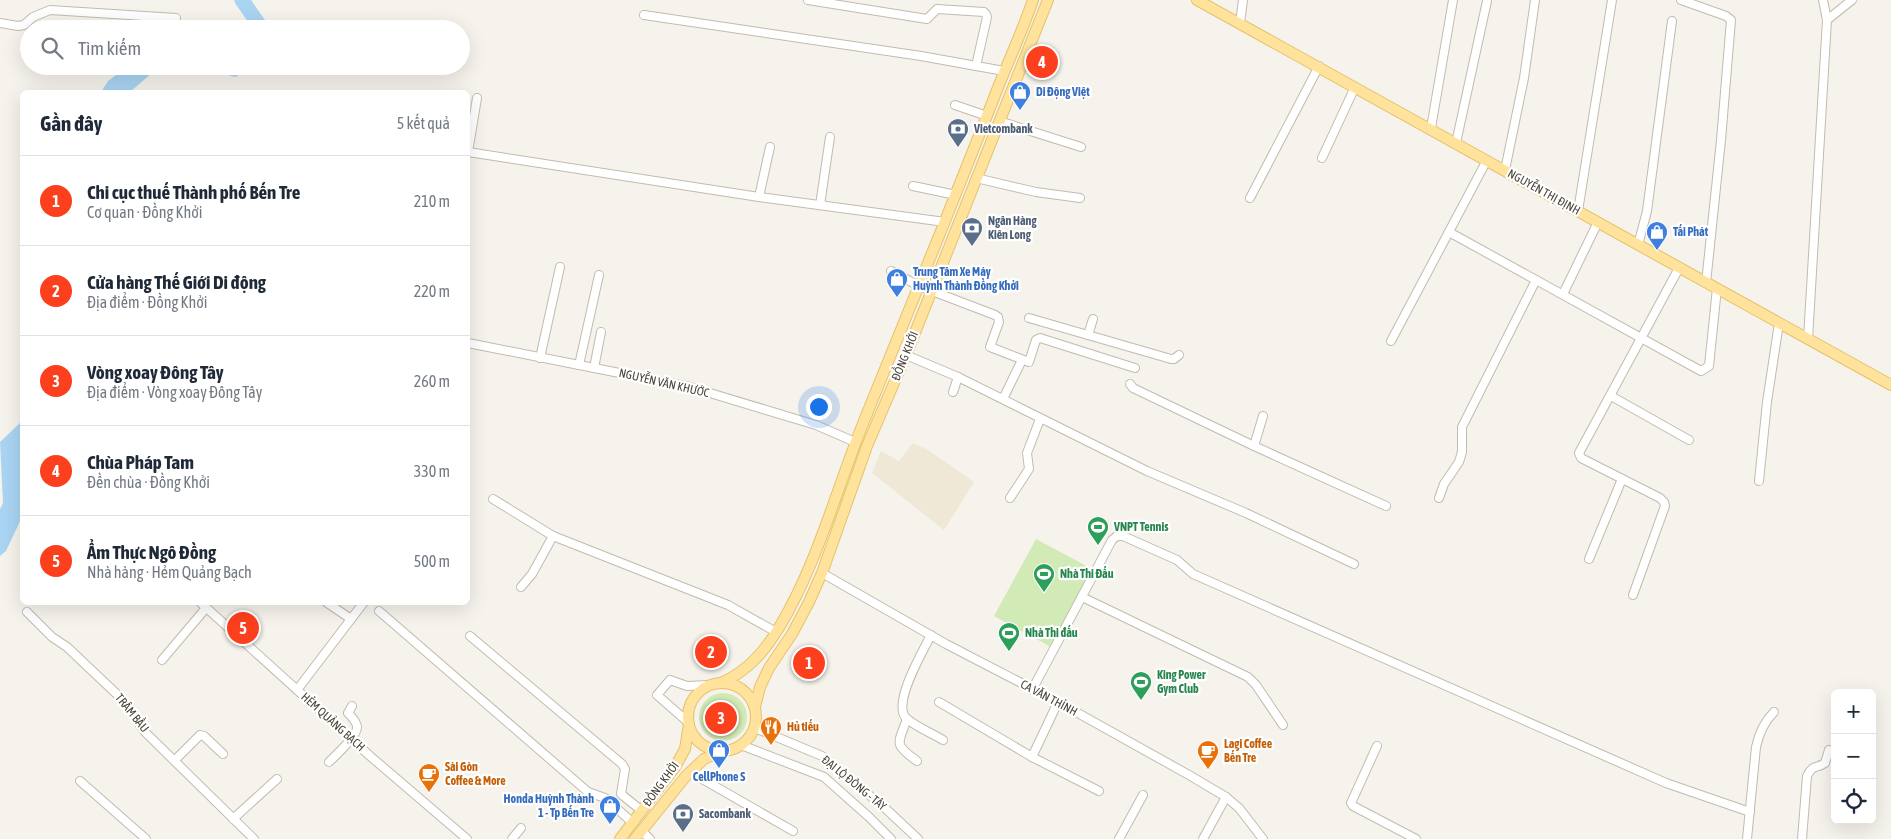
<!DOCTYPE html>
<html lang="vi">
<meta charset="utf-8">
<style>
:root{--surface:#fff;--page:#f2f2f3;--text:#1f2937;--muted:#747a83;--line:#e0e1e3;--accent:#fc3f1d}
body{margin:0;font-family:"Asap Condensed",sans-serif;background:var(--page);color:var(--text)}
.controls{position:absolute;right:15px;bottom:15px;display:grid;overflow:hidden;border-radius:8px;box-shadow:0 5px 20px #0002}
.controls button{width:45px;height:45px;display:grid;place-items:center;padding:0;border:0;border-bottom:1px solid var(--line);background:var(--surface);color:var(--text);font:25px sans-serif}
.you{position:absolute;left:818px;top:406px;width:18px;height:18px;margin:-12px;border:4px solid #fff;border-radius:50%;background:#1a73e8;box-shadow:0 0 0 8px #1a73e833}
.badge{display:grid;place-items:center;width:32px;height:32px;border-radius:50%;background:var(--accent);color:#fff;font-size:16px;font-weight:700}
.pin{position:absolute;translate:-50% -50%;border:2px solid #fff;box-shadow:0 1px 5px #0006}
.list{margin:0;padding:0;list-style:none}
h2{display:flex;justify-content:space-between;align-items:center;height:65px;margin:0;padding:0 20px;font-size:21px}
h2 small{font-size:16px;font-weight:400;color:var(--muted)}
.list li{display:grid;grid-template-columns:32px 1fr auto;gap:15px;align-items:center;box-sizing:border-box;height:90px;padding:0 20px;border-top:1px solid var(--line)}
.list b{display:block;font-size:19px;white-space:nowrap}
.list p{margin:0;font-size:16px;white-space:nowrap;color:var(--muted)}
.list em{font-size:16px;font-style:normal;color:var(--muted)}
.icon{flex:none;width:28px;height:28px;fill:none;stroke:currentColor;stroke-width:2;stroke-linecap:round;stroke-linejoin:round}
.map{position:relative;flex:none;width:1891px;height:839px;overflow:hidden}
.search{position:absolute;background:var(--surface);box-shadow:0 5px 20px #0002;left:20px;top:20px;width:450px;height:55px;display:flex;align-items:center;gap:12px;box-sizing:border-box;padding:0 18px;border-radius:28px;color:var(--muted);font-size:19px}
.panel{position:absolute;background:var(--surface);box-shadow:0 5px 20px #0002;left:20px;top:90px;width:450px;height:515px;border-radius:8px}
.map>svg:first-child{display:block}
.education{fill:#efe8d6}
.green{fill:#d2eab5}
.water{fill:#a9d4f2}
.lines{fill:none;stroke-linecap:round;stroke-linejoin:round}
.river{stroke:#a9d4f2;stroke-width:15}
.minor-casing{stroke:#c2bbae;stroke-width:10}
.major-casing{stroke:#e6c16a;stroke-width:12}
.minor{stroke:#fff;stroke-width:8}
.major{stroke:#ffe39c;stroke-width:10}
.labels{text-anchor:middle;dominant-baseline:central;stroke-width:4.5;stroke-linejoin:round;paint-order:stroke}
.shop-label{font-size:12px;font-weight:bold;fill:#366cbe;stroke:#fff;text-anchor:start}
.service-label{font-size:12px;font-weight:bold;fill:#4e5e75;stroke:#fff;text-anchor:start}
.street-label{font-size:12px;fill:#4b4439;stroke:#fff}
.leisure-label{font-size:12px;font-weight:bold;fill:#27864d;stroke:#fff;text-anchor:start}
.food-label{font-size:12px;font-weight:bold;fill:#c56008;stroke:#fff;text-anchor:start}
</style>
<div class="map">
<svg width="1891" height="839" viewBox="0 0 1891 839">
<rect width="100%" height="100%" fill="#f6f3ec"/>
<!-- education -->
<polygon class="education" points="913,443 928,450 974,482 944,530 872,473 881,451 899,461"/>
<!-- green -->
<g class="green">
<polygon points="1036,539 1094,570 1051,647 994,616"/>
<circle cx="723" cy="717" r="24"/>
</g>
<!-- water -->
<g class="water">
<polygon points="128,66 160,66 130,92 101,92 108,81"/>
<polygon points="198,66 256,66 235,77"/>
<polygon points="22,421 22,517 6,551 0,556 0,509 3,503 0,442"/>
</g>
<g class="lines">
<!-- river -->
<polyline class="river" points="242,0 260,26 259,29"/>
<!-- minor casing -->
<g class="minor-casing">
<g id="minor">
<polyline points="808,0 927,19 937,9 984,12 986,14 987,17 976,66"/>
<polyline points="1681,0 1726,16 1731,20 1721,140 1706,283"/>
<polyline points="644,15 921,56 1004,71"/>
<polyline points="1827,20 1852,0"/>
<polyline points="0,23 18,26 24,25 33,17 50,10 176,18"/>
<polyline points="1240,23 1243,0"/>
<polyline points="955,105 987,116"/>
<polyline points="999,121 1081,147"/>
<polyline points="1431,128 1453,0"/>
<polyline points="1456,143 1487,1"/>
<polyline points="468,152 759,197 945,222"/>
<polyline points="468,152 477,98"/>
<polyline points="1322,158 1355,87"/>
<polyline points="1505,170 1524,78 1535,0"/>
<polyline points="976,178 1036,192 1080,198"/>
<polyline points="913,186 956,195"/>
<polyline points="759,197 770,147"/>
<polyline points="1250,198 1319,66"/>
<polyline points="820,205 830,137"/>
<polyline points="1578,211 1612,0"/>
<polyline points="1449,232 1701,371 1709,366 1717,288"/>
<polyline points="1638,245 1647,211 1672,21"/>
<polyline points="891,271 919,286 995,315 998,317 999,322 990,347 1029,362 1036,340 1040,338 1135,368"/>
<polyline points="1563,294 1598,222"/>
<polyline points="1029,318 1171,359 1174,359 1179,355"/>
<polyline points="1088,335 1093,319"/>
<polyline points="1808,339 1827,20 1823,0"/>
<polyline points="1391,341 1487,160"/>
<polyline points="468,343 690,387 816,425 855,442"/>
<polyline points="906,355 958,377 1147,471 1246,513 1354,564"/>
<polyline points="540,358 560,267"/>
<polyline points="579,365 599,275"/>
<polyline points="594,368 601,332"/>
<polyline points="1130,384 1133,388 1254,446 1386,506"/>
<polyline points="953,392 958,377"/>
<polyline points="1611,396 1689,440"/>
<polyline points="1003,399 1022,360"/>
<polyline points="1254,446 1263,416"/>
<polyline points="1759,481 1767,402 1779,323"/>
<polyline points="1010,498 1029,469 1027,453 1040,419"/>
<polyline points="1439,498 1444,484 1459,462 1462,452 1462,427 1536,280"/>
<polyline points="493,499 553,536 728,605 776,632"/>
<polyline points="1589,559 1622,479"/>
<polyline points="822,573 946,644 1058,702 1189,775 1226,797 1239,808 1263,839"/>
<polyline points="521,587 532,574 553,536"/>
<polyline points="1633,595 1665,506 1664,502 1660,498 1581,458 1579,453 1679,268"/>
<polyline points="1082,597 1248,677 1256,685 1283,725"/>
<polyline points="200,602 370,756 467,839"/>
<polyline points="326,602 351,619"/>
<polyline points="379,611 588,792 605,798 633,823"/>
<polyline points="27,612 52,637 67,647 123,700 145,732 254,839"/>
<path d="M931,635C923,651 892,703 906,718C916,727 932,733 943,740"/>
<polyline points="470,636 622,764 625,769 621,794 642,811"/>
<polyline points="162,660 206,608"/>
<polyline points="297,690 364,602"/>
<polyline points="1032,690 1112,540 1117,536 1123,536 1177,560 1193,574 1666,783 1750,812"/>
<polyline points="939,702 1032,757 1099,791"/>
<path d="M907,719C898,744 893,744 917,761"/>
<polyline points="689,723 657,695 670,680 687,686 709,685"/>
<polyline points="755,728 822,756 886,809 918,839"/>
<polyline points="741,745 824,777 869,817 891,839"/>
<polyline points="1377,746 1351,803 1353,806 1416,839"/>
<polyline points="1032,757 1058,702"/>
<polyline points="175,760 200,735 204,736 223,754"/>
<path d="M329,762C335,756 358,735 357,727C357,723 351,716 348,713L352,706"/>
<polyline points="690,772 793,831"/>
<polyline points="80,781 146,839"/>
<polyline points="233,819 277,779"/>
<polyline points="642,831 650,839"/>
<polyline points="512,839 521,828"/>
<polyline points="1119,839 1143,795"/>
<polyline points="1203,839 1226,797"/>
<path d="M1747,839L1756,747C1759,733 1764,722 1774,712"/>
<path d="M1802,839L1807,776C1813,764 1816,769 1825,763L1829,750"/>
</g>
</g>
<!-- major casing -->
<g class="major-casing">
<g id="major">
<polyline points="1197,0 1891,385"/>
<path d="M721,683C748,671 765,651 780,626C818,562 836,490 864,421C907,316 950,209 992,103C1005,68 1021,35 1033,0"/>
<circle cx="722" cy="717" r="34"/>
<polyline points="755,707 760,687 769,668 792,634 809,602 822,573 867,446 906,355 1048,0"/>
<polyline points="620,839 675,767 685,749 689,724"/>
<polyline points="635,839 686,776 704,759 721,751"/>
</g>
</g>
<!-- minor -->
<use href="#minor" class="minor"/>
<!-- major -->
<use href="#major" class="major"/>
</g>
<!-- icons -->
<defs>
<g id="shop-pin" transform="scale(1.125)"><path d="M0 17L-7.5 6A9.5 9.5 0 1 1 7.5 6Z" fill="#3f7fe0" stroke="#fff"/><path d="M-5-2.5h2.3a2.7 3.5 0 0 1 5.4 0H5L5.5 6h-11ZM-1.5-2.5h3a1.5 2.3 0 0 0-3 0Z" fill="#fff"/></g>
<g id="bank-pin" transform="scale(1.125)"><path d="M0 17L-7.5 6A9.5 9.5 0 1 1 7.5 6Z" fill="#5c6f8a" stroke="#fff"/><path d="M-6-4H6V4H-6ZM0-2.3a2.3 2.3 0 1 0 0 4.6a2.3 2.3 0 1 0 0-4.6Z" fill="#fff"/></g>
<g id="stadium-pin" transform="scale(1.125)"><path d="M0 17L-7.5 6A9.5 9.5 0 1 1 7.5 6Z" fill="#2e9e5b" stroke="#fff"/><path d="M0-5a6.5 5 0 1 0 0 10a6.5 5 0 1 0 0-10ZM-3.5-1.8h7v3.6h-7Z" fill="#fff"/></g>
<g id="restaurant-pin" transform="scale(1.125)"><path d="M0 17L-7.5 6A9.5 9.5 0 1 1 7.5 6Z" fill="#e8710a" stroke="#fff"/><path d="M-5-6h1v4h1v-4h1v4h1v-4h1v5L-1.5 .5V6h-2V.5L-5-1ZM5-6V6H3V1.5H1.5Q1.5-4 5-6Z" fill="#fff"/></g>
<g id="cafe-pin" transform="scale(1.125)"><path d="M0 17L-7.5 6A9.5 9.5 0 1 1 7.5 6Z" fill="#e8710a" stroke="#fff"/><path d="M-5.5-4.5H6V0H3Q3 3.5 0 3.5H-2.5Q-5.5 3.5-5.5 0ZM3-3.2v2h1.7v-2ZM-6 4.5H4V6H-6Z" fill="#fff"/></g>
</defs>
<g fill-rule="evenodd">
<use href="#shop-pin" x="1020" y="92"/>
<use href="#bank-pin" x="958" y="129"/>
<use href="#bank-pin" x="972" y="228"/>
<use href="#shop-pin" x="1657" y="232"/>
<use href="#shop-pin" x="897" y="279"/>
<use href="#stadium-pin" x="1098" y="527"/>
<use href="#stadium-pin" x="1044" y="574"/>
<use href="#stadium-pin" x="1009" y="633"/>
<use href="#stadium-pin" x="1141" y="682"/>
<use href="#restaurant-pin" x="771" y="727"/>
<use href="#shop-pin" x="719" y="750"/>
<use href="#cafe-pin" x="1208" y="751"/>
<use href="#cafe-pin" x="429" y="774"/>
<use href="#shop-pin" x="610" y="806"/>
<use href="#bank-pin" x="683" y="814"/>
</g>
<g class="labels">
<!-- shop labels -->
<g class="shop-label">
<text x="1036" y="92">Di Động Việt</text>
<text x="1673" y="232">Tấi Phát</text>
<text x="913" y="272">Trung Tâm Xe Máy<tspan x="913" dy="14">Huỳnh Thành Đồng Khởi</tspan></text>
<text x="719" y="777" text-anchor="middle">CellPhone S</text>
<text x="594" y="799" text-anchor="end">Honda Huỳnh Thành<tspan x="594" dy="14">1 - Tp Bến Tre</tspan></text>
</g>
<!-- service labels -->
<g class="service-label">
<text x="974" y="129">Vietcombank</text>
<text x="988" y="221">Ngân Hàng<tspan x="988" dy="14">Kiên Long</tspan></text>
<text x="699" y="814">Sacombank</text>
</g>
<!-- street labels -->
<g class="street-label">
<text transform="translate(1544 192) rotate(29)">NGUYỄN THỊ ĐỊNH</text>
<text transform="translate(905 356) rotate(-68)">ĐỒNG KHỞI</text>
<text transform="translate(664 383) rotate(13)">NGUYỄN VĂN KHƯỚC</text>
<text transform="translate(1049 698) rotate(28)">CA VĂN THỈNH</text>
<text transform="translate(132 713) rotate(51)">TRÂM BẦU</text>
<text transform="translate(333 722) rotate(42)">HẺM QUẢNG BẠCH</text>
<text transform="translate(854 783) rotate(39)">ĐẠI LỘ ĐÔNG - TÂY</text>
<text transform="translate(661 784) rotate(-54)">ĐỒNG KHỞI</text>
</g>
<!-- leisure labels -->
<g class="leisure-label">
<text x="1114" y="527">VNPT Tennis</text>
<text x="1060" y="574">Nhà Thi Đấu</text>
<text x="1025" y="633">Nhà Thi đấu</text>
<text x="1157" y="675">King Power<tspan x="1157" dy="14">Gym Club</tspan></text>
</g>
<!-- food labels -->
<g class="food-label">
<text x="787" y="727">Hủ tiếu</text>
<text x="1224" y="744">Lagi Coffee<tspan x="1224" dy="14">Bến Tre</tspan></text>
<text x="445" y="767">Sài Gòn<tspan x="445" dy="14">Coffee &amp; More</tspan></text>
</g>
</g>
</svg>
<div class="controls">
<button>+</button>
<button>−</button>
<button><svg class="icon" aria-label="locate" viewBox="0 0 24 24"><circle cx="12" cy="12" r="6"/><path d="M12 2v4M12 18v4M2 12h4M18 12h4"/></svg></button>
</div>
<div class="you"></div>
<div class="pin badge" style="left:809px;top:663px">1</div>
<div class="pin badge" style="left:711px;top:652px">2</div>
<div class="pin badge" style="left:721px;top:718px">3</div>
<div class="pin badge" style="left:1042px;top:62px">4</div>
<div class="pin badge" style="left:243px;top:628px">5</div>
<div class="search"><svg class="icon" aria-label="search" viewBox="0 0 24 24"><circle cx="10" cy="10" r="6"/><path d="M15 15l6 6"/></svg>Tìm kiếm</div>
<section class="panel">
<h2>Gần đây<small>5 kết quả</small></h2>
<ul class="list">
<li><span class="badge">1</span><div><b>Chi cục thuế Thành phố Bến Tre</b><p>Cơ quan · Đồng Khởi</p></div><em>210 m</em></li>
<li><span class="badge">2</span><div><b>Cửa hàng Thế Giới Di động</b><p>Địa điểm · Đồng Khởi</p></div><em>220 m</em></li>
<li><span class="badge">3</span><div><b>Vòng xoay Đông Tây</b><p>Địa điểm · Vòng xoay Đông Tây</p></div><em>260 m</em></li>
<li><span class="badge">4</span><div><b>Chùa Pháp Tam</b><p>Đền chùa · Đồng Khởi</p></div><em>330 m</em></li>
<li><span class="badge">5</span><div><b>Ẩm Thực Ngô Đồng</b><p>Nhà hàng · Hẻm Quảng Bạch</p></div><em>500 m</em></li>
</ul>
</section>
</div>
